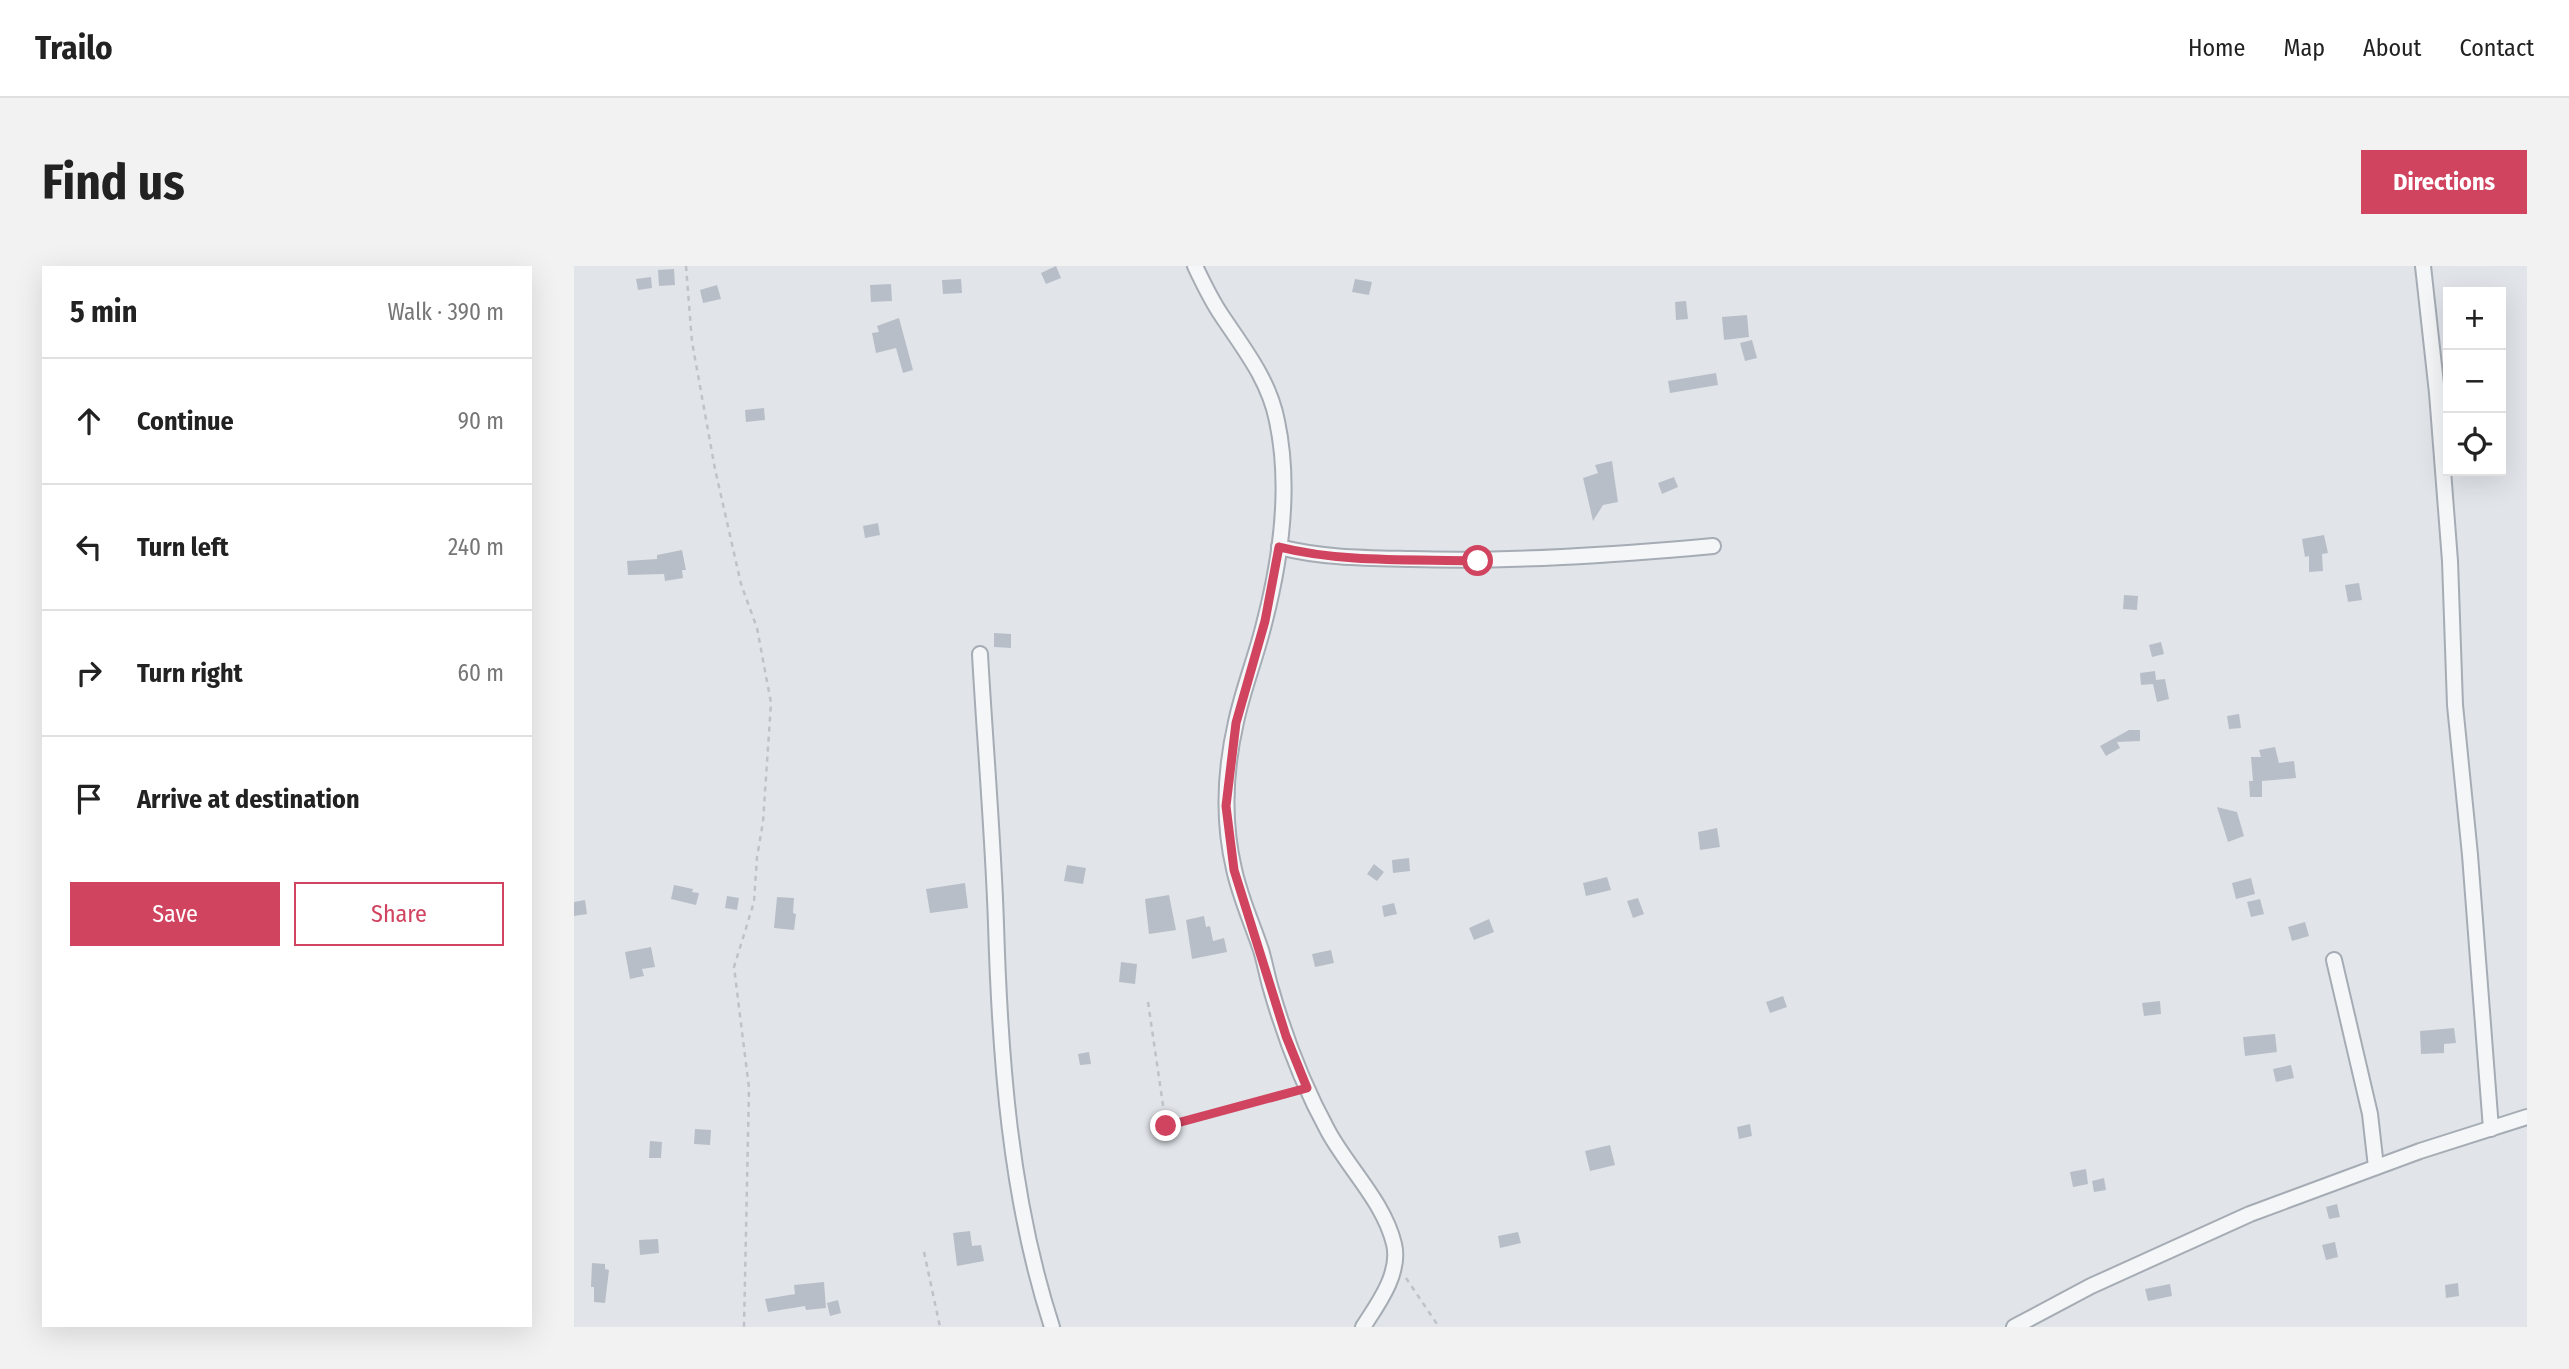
<!DOCTYPE html>
<meta charset="utf-8">
<style>
:root{--surface:#fff;--page:#f2f2f2;--text:#222;--muted:#767676;--line:#e0e0e0;--accent:#d14460}
body{margin:0;font-family:"Fira Sans Condensed",sans-serif;background:var(--page);color:var(--text)}
.controls{position:absolute;right:21px;top:21px;display:grid;overflow:hidden;border-radius:0px;box-shadow:0 7px 28px #0002}
.controls button{width:63px;height:63px;display:grid;place-items:center;padding:0;border:0;border-bottom:2px solid var(--line);background:var(--surface);color:var(--text);font:35px sans-serif}
.stop{position:absolute;width:21px;height:21px;margin:-16px;border:5px solid #d14460;border-radius:50%;background:#fff}
.stop.end{background:#d14460;border-color:#fff;box-shadow:0 2px 7px #0008}
.list{margin:0;padding:0;list-style:none}
h2{display:flex;justify-content:space-between;align-items:center;height:91px;margin:0;padding:0 28px;font-size:30px}
h2 small{font-size:23px;font-weight:400;color:var(--muted)}
.list li{display:grid;grid-template-columns:46px 1fr auto;gap:21px;align-items:center;box-sizing:border-box;height:126px;padding:0 28px;border-top:2px solid var(--line)}
.list b{display:block;font-size:26px;white-space:nowrap}
.list em{font-size:23px;font-style:normal;color:var(--muted)}
.actions{display:flex;gap:14px;padding:21px 28px}
.actions a{flex:1;padding:16px 0;border:2px solid var(--accent);border-radius:0px;text-align:center;font-size:24px;color:var(--accent)}
.actions .main{background:var(--accent);color:#fff}
.icon{flex:none;width:38px;height:38px;fill:none;stroke:currentColor;stroke-width:2;stroke-linecap:round;stroke-linejoin:round}
.map{position:relative;flex:none;width:1953px;height:1061px;overflow:hidden;border-radius:0px}
header{display:flex;align-items:center;gap:42px;box-sizing:border-box;height:98px;padding:0 35px;background:var(--surface);border-bottom:2px solid var(--line)}
header strong{font-size:33px}
nav{display:flex;gap:38px;margin-inline-start:auto;font-size:24px}
.intro{display:flex;align-items:center;justify-content:space-between;box-sizing:border-box;height:168px;padding:0 42px}
h1{margin:0;font-size:49px}
.button{padding:18px 32px;border-radius:0px;background:var(--accent);color:#fff;font-size:24px;font-weight:700}
main{display:flex;gap:42px;padding:0 42px}
aside{flex:1;background:var(--surface);border-radius:0px;box-shadow:0 7px 28px #0002}
.map>svg:first-child{display:block}
.building{fill:#b8bec7}
.lines{fill:none;stroke-linecap:round;stroke-linejoin:round}
.street-casing{stroke:#a6acb4;stroke-width:18}
.path{stroke:#bfc3c9;stroke-width:2.5;stroke-dasharray:5 5;stroke-linecap:butt}
.street{stroke:#f4f6f8;stroke-width:14}
.route{stroke:#d14460;stroke-width:9}
</style>
<header>
<strong>Trailo</strong>
<nav><a>Home</a><a>Map</a><a>About</a><a>Contact</a></nav>
</header>
<div class="intro"><h1>Find us</h1><a class="button">Directions</a></div>
<main>
<aside>
<h2>5 min<small>Walk · 390 m</small></h2>
<ul class="list">
<li><svg class="icon" aria-label="ahead" viewBox="0 0 24 24"><path d="M12 20V5M6 11l6-6 6 6"/></svg><div><b>Continue</b></div><em>90 m</em></li>
<li><svg class="icon" aria-label="left" viewBox="0 0 24 24"><path d="M17 20v-9H6M10 6l-5 5 5 5"/></svg><div><b>Turn left</b></div><em>240 m</em></li>
<li><svg class="icon" aria-label="right" viewBox="0 0 24 24"><path d="M7 20v-9h11M14 6l5 5-5 5"/></svg><div><b>Turn right</b></div><em>60 m</em></li>
<li><svg class="icon" aria-label="arrive" viewBox="0 0 24 24"><path d="M6 21V4h12l-3 4 3 4H6"/></svg><div><b>Arrive at destination</b></div></li>
</ul>
<div class="actions"><a class="main">Save</a><a>Share</a></div>
</aside>
<div class="map">
<svg width="1953" height="1061" viewBox="0 0 1953 1061">
<rect width="100%" height="100%" fill="#e1e5ea"/>
<!-- building -->
<g class="building">
<polygon points="482,0 487,12 472,18 467,7"/>
<polygon points="100,3 101,19 85,20 84,4"/>
<polygon points="77,11 78,22 64,24 62,13"/>
<polygon points="387,13 388,27 369,28 368,14"/>
<polygon points="781,13 798,16 795,29 778,26"/>
<polygon points="317,18 318,35 297,36 296,19"/>
<polygon points="143,19 147,33 129,37 126,24"/>
<polygon points="1112,35 1114,53 1102,54 1101,36"/>
<polygon points="1173,49 1175,71 1150,74 1148,51"/>
<polygon points="325,52 339,104 329,107 322,82 302,87 298,67 305,66 303,60"/>
<polygon points="1178,74 1183,92 1171,95 1166,77"/>
<polygon points="1142,107 1144,119 1096,127 1094,115"/>
<polygon points="190,142 191,154 172,156 171,144"/>
<polygon points="1038,195 1044,236 1029,239 1019,255 1009,212 1024,207 1021,199"/>
<polygon points="1100,211 1104,221 1088,228 1084,217"/>
<polygon points="304,257 306,269 291,272 289,260"/>
<polygon points="1750,269 1754,287 1748,288 1749,305 1735,306 1735,290 1731,291 1728,273"/>
<polygon points="108,284 112,304 108,304 109,312 91,315 90,308 54,309 53,295 83,293 83,289"/>
<polygon points="1785,317 1788,334 1774,336 1771,319"/>
<polygon points="1550,329 1564,330 1563,344 1549,343"/>
<polygon points="420,367 437,368 437,382 420,381"/>
<polygon points="1587,376 1590,388 1578,391 1575,379"/>
<polygon points="1581,405 1582,414 1591,413 1595,433 1583,436 1579,418 1567,419 1566,407"/>
<polygon points="1665,448 1667,462 1655,463 1653,450"/>
<polygon points="1555,464 1566,464 1566,475 1543,476 1546,482 1532,490 1526,480"/>
<polygon points="1701,481 1705,497 1720,495 1722,512 1688,515 1688,531 1676,531 1675,515 1679,515 1677,491 1687,491 1685,484"/>
<polygon points="1643,541 1663,546 1670,570 1654,576"/>
<polygon points="1143,562 1146,581 1126,584 1124,566"/>
<polygon points="835,592 836,605 819,607 818,594"/>
<polygon points="800,598 810,606 803,615 793,608"/>
<polygon points="493,599 512,602 509,618 490,615"/>
<polygon points="1033,611 1037,624 1012,630 1009,617"/>
<polygon points="1677,612 1681,628 1662,633 1658,617"/>
<polygon points="391,617 394,642 356,647 352,623"/>
<polygon points="100,619 119,623 118,626 125,627 122,639 97,633"/>
<polygon points="595,629 602,664 575,668 571,633"/>
<polygon points="153,630 165,632 163,644 151,642"/>
<polygon points="203,631 220,632 219,647 222,648 220,664 200,662"/>
<polygon points="1064,632 1070,648 1059,652 1053,635"/>
<polygon points="1686,633 1690,648 1677,651 1673,636"/>
<polygon points="11,634 13,648 0,650 0,636"/>
<polygon points="820,637 823,648 810,651 808,640"/>
<polygon points="630,650 632,661 636,660 639,675 650,672 653,686 618,693 612,654"/>
<polygon points="915,653 920,666 900,674 895,662"/>
<polygon points="1731,656 1735,670 1718,675 1714,661"/>
<polygon points="77,681 81,701 68,703 70,710 56,713 51,686"/>
<polygon points="757,684 760,697 741,701 738,688"/>
<polygon points="547,696 563,698 561,718 545,716"/>
<polygon points="1209,730 1213,741 1196,747 1192,736"/>
<polygon points="1586,735 1587,748 1570,750 1568,737"/>
<polygon points="1880,762 1882,777 1870,778 1870,787 1847,788 1846,765"/>
<polygon points="1701,768 1703,786 1671,790 1669,771"/>
<polygon points="515,786 517,798 506,799 504,788"/>
<polygon points="1717,799 1720,812 1702,816 1699,803"/>
<polygon points="1176,858 1178,870 1165,873 1163,861"/>
<polygon points="121,863 137,864 136,879 120,878"/>
<polygon points="76,875 88,876 87,892 75,892"/>
<polygon points="1036,879 1041,899 1016,905 1011,885"/>
<polygon points="1512,903 1514,918 1499,921 1496,906"/>
<polygon points="1530,912 1532,924 1520,926 1518,915"/>
<polygon points="1763,938 1766,951 1755,953 1752,941"/>
<polygon points="396,965 398,980 407,979 410,995 383,1000 379,967"/>
<polygon points="944,966 947,977 926,982 924,970"/>
<polygon points="84,973 85,987 66,989 65,974"/>
<polygon points="1761,976 1764,991 1752,994 1748,979"/>
<polygon points="18,997 31,998 31,1003 35,1004 31,1037 20,1036 20,1021 17,1021"/>
<polygon points="250,1016 252,1042 232,1044 231,1040 194,1046 191,1033 221,1028 220,1019"/>
<polygon points="1884,1017 1885,1030 1872,1032 1871,1019"/>
<polygon points="1596,1018 1598,1030 1574,1035 1571,1023"/>
<polygon points="264,1034 267,1047 256,1050 253,1037"/>
</g>
<g class="lines">
<!-- street casing -->
<g class="street-casing">
<g id="street">
<path d="M621,0C629,17 637,34 648,50C670,83 695,114 703,155C717,221 707,293 690,358C682,391 669,423 662,456C651,504 649,556 660,603C666,631 678,657 687,684C691,697 693,710 697,723C711,772 730,821 754,865C774,902 810,936 820,978C827,1007 804,1038 789,1061"/>
<polyline points="1849,0 1863,127 1876,295 1881,439 1896,589 1917,863"/>
<path d="M705,281C748,292 792,292 837,293C938,296 1039,289 1139,280"/>
<path d="M406,388C411,478 419,568 422,658C426,793 436,932 478,1061"/>
<polyline points="1760,694 1796,848 1802,901"/>
<polyline points="1440,1061 1517,1020 1676,948 1846,885 1953,851"/>
</g>
</g>
<!-- path -->
<g class="path">
<polyline points="112,0 118,76 141,203 167,318 183,362 197,437 189,556 183,591 180,636 160,701 175,822 170,1061"/>
<polyline points="574,736 592,860 720,826"/>
<polyline points="350,986 366,1061"/>
<polyline points="832,1012 865,1061"/>
</g>
<!-- street -->
<use href="#street" class="street"/>
</g>
<g class="lines">
<!-- route -->
<path class="route" d="M592,860L733,822L712,770L660,604L652,540L662,457L691,355L705,281C769,297 838,293 904,295"/>
</g>
</svg>
<div class="controls">
<button>+</button>
<button>−</button>
<button><svg class="icon" aria-label="locate" viewBox="0 0 24 24"><circle cx="12" cy="12" r="6"/><path d="M12 2v4M12 18v4M2 12h4M18 12h4"/></svg></button>
</div>
<div class="stop" style="left:904px;top:295px"></div>
<div class="stop end" style="left:592px;top:860px"></div>
</div>
</main>
